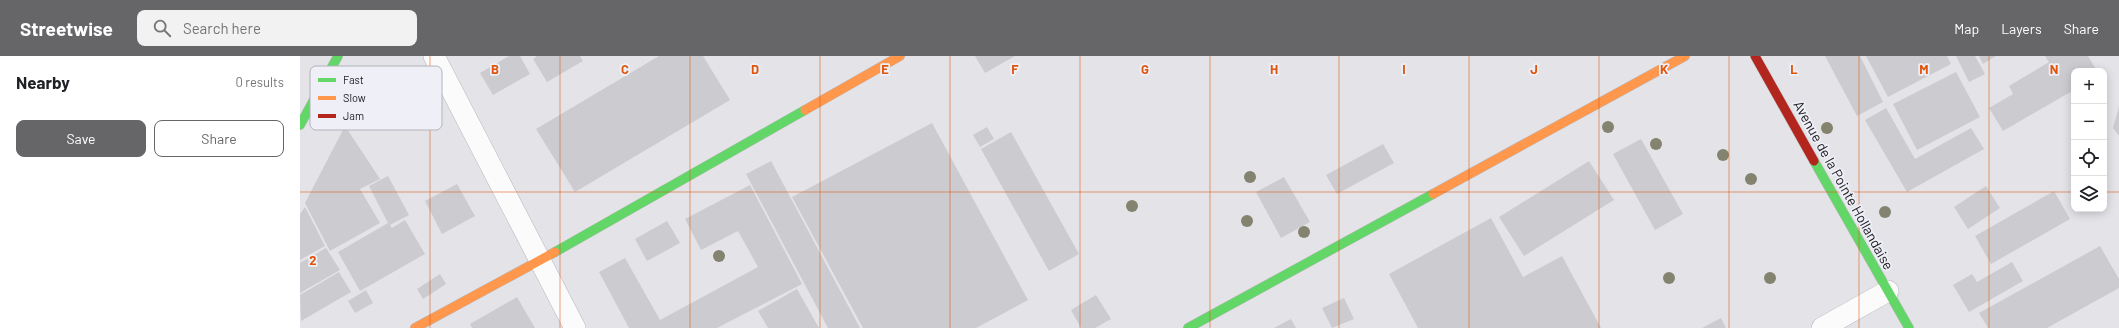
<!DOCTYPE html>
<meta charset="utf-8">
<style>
:root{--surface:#fff;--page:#f2f2f2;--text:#202124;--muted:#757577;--line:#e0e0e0;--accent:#666669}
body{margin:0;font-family:Barlow,sans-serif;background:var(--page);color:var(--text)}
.controls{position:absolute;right:12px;top:12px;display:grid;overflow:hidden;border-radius:8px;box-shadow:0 2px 10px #0003}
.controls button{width:36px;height:36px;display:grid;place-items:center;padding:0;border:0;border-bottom:1px solid var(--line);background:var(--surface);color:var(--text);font:20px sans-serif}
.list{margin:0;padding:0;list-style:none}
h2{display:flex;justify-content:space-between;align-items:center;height:52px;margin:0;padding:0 16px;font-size:17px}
h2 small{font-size:13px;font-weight:400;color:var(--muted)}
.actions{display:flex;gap:8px;padding:12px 16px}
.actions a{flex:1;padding:9px 0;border:1px solid var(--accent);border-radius:8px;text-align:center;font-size:14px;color:var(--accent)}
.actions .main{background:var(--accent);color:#fff}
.icon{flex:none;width:22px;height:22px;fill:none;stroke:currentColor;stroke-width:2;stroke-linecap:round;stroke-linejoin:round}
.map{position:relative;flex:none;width:1819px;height:272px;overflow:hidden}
header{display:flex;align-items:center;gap:24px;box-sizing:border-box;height:56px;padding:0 20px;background:var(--accent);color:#fff}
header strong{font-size:19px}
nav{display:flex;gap:22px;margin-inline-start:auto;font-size:14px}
.search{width:280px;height:36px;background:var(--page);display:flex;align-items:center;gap:10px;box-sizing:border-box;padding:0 14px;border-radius:8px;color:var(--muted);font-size:15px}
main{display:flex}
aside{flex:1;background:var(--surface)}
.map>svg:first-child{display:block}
.building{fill:#ccccd0}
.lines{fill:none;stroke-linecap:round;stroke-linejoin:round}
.street-casing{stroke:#b8b8bb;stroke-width:22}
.fast-casing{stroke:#b8b8bb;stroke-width:10}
.slow-casing{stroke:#b8b8bb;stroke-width:10}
.jam-casing{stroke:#b8b8bb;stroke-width:10}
.street{stroke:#fbfbfc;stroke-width:21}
.fast{stroke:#63d668;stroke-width:9}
.slow{stroke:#ff974d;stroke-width:9}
.jam{stroke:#b3261e;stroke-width:9}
.tree{fill:#838370}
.grid{fill:none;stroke:#de560d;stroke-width:1;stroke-opacity:0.55}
.labels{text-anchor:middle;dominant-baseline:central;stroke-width:3.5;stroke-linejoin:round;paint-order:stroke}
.street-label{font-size:14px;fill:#222225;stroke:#efeff8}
.key{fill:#efeff8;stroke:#b2b2b9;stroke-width:1}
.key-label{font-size:11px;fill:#222225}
.grid-label{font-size:13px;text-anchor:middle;font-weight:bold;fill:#de560d;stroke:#efeff8;stroke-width:3.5;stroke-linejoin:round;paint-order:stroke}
</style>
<header>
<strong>Streetwise</strong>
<div class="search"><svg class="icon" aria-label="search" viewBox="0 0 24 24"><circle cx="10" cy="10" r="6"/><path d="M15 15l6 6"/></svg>Search here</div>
<nav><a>Map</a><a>Layers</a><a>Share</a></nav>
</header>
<main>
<aside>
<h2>Nearby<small>0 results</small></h2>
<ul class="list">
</ul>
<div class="actions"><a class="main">Save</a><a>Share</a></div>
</aside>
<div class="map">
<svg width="1819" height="272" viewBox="0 0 1819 272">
<rect width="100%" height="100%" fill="#e4e4e8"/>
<!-- building -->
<g class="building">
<polygon points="209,0 220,0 230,18 193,39 180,17"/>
<polygon points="237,0 280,0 283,5 247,26 233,3"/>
<polygon points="359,0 403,0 430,44 275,136 236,73"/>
<polygon points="675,0 715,0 685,17"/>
<polygon points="1525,0 1560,0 1583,46 1557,60"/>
<polygon points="1566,0 1647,0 1651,8 1588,41"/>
<polygon points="1656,0 1675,0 1685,18 1669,26"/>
<polygon points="1679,0 1696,0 1683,8"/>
<polygon points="1745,0 1788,0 1797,15 1774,15 1774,34 1703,75 1689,52 1713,38 1709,30 1749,6"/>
<polygon points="1656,16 1680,61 1617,94 1593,48"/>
<polygon points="1819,50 1819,80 1813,72"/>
<polygon points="1586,52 1615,103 1671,72 1684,93 1607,136 1565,64"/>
<polygon points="632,67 728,244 676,272 563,272 492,141"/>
<polygon points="45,70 80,123 60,133 80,167 30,195 5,147"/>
<polygon points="687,71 694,83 680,91 673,79"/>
<polygon points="711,76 779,198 749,215 681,93"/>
<polygon points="1341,83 1383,158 1355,174 1313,98"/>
<polygon points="1083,88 1094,107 1037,138 1026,119"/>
<polygon points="471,105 560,272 528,272 446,118"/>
<polygon points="1289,105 1314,144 1224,200 1199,161"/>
<polygon points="88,120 109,159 90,169 92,172 105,164 125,198 60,235 38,196 88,167 69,130"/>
<polygon points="984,121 1010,166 981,182 956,136"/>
<polygon points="157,128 175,160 142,178 125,145"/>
<polygon points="450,129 502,228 417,272 329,272 299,216 325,202 360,264 458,211 438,175 401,194 385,163"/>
<polygon points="1686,130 1700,152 1668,173 1654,151"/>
<polygon points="1754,135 1770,163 1691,208 1675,180"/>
<polygon points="5,151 25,190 0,204 0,158"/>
<polygon points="1191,162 1223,221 1262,200 1301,272 1118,272 1089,218"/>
<polygon points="367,165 380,187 347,205 335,183"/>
<polygon points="1800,190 1819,223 1819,232 1747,272 1688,272 1679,257"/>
<polygon points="26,192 40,214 0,237 0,207"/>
<polygon points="1712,206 1723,225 1669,256 1653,229 1672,218 1677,226"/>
<polygon points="39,216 51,236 1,265 0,239"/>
<polygon points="140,218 146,228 123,243 117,233"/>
<polygon points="497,233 519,272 468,272 458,255"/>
<polygon points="66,234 73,247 55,257 48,245"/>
<polygon points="796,239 811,263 795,272 781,272 771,254"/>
<polygon points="217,241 235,272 172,272 170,268"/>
<polygon points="1044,242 1054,263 1032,272 1022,252"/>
<polygon points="1421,262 1426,272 1402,272"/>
<polygon points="991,263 996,272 974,272"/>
</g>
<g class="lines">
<!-- street casing -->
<g class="street-casing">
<g id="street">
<polyline points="134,0 275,272"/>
<polyline points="1522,272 1588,235"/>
</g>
</g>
<!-- fast casing -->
<g class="fast-casing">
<g id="fast">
<polyline points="0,69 38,0"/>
<polyline points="1514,105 1609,272"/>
<polyline points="255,196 505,54"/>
<polyline points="888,272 1133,138"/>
</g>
</g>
<!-- slow casing -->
<g class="slow-casing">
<g id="slow">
<polyline points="505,54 600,0"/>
<polyline points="1133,138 1385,0"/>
<polyline points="115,272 255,196"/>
</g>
</g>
<!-- jam casing -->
<g class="jam-casing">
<polyline id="jam" points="1455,0 1514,105"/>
</g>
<!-- street -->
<use href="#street" class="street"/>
<!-- fast -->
<use href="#fast" class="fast"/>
<!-- slow -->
<use href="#slow" class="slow"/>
<!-- jam -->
<use href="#jam" class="jam"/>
</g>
<!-- trees -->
<g class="tree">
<circle cx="1308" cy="71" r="6"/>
<circle cx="1527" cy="72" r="6"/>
<circle cx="1356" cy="88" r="6"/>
<circle cx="1423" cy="99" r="6"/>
<circle cx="950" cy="121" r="6"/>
<circle cx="1451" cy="123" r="6"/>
<circle cx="832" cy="150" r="6"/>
<circle cx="1585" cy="156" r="6"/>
<circle cx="947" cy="165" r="6"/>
<circle cx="1004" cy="176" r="6"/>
<circle cx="419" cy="200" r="6"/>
<circle cx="1369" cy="222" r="6"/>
<circle cx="1470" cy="222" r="6"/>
</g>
<!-- grid -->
<path class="grid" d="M130,0V272M260,0V272M390,0V272M520,0V272M650,0V272M780,0V272M910,0V272M1039,0V272M1169,0V272M1299,0V272M1429,0V272M1559,0V272M1689,0V272M0,136H1774M1804,136H1819"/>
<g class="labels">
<!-- street labels -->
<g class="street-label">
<text transform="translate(1544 129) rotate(61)">Avenue de la Pointe Hollandaise</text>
</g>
</g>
<!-- legend -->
<rect x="10" y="10" width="132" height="64" rx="6" class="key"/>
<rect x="18" y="22" width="18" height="4" fill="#63d668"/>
<rect x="18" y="40" width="18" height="4" fill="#ff974d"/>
<rect x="18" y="58" width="18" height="4" fill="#b3261e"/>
<g class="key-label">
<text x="43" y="28">Fast</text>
<text x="43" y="46">Slow</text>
<text x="43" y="64">Jam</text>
</g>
<g class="grid-label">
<text x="195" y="18">B</text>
<text x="325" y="18">C</text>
<text x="455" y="18">D</text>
<text x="585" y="18">E</text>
<text x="715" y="18">F</text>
<text x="845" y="18">G</text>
<text x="974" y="18">H</text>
<text x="1104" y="18">I</text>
<text x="1234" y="18">J</text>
<text x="1364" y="18">K</text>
<text x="1494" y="18">L</text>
<text x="1624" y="18">M</text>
<text x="1754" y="18">N</text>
<text x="13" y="209">2</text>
</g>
</svg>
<div class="controls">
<button>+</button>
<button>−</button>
<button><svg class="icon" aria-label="locate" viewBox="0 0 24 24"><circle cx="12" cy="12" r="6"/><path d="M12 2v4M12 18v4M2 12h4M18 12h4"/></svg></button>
<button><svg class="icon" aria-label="layers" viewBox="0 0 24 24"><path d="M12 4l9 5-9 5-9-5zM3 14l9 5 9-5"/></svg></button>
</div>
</div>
</main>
